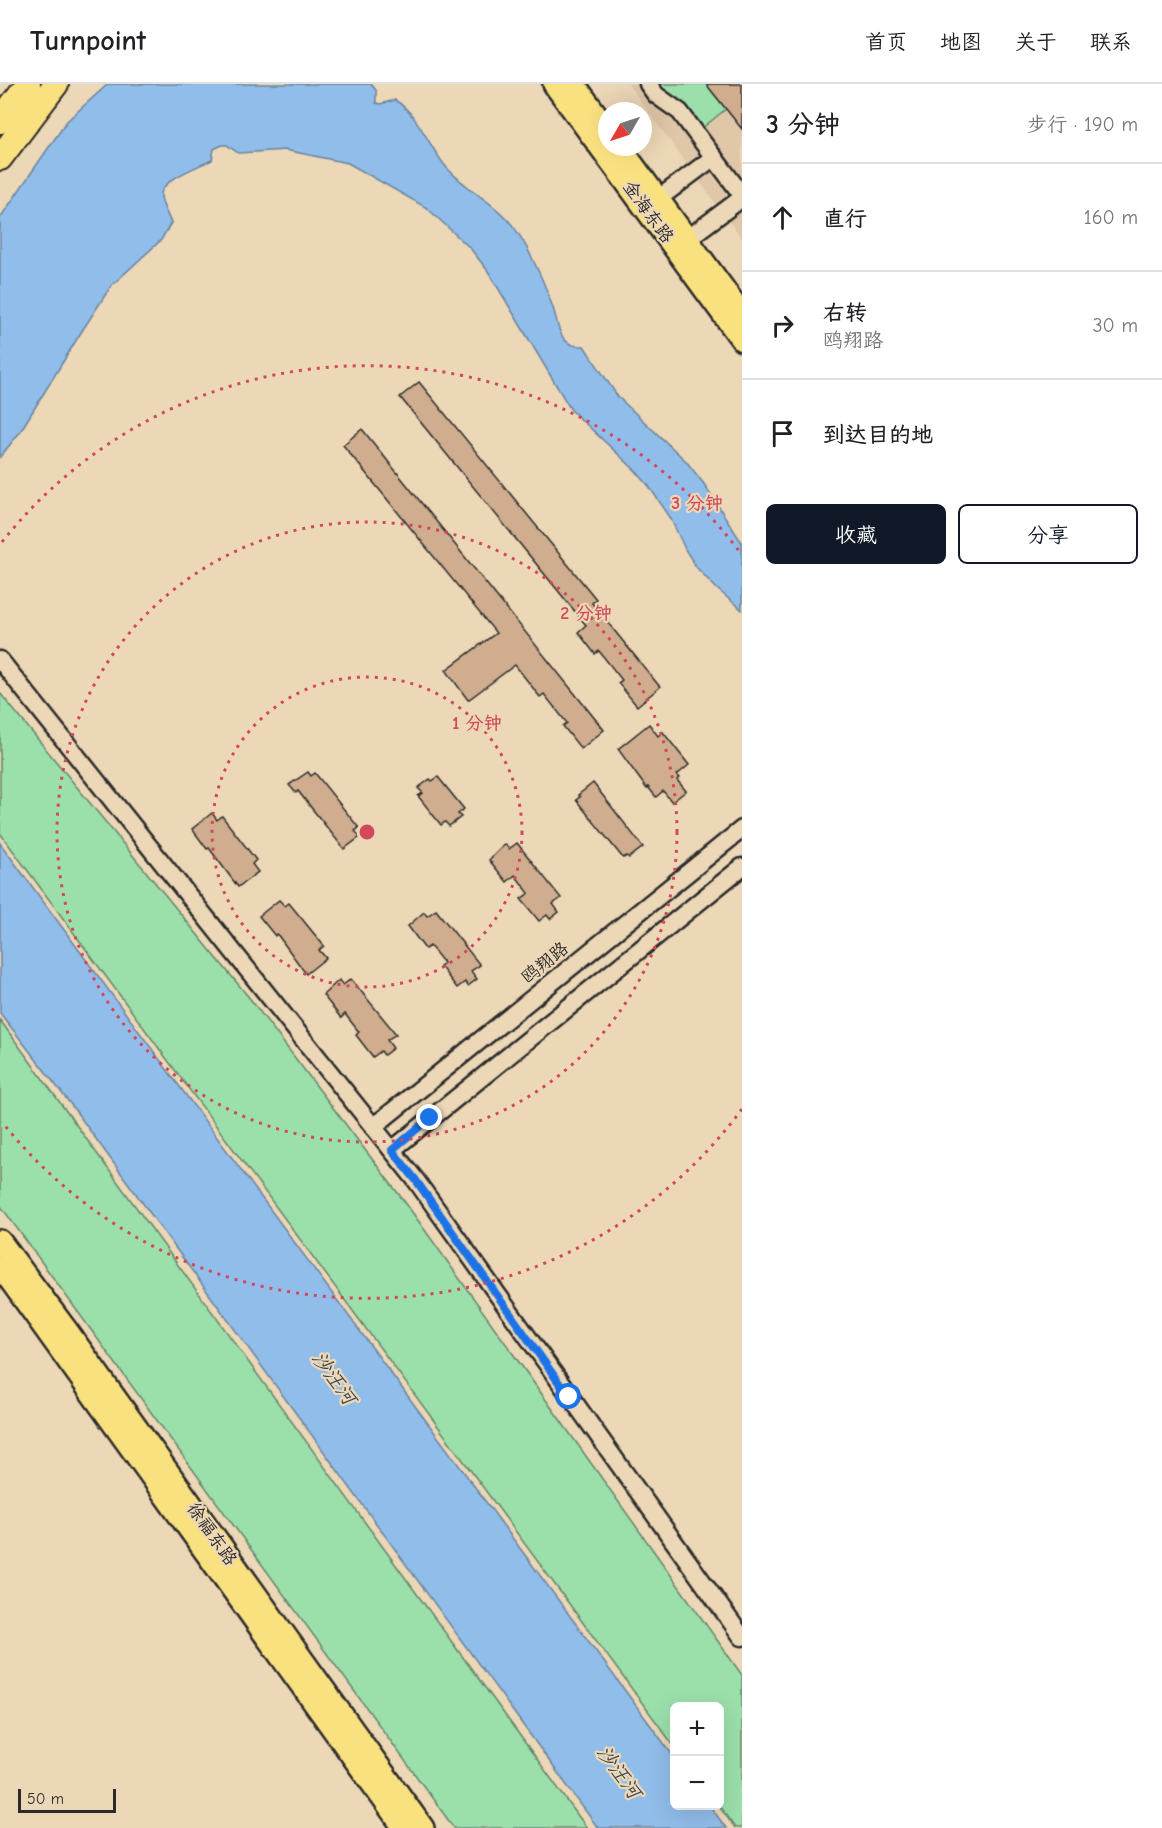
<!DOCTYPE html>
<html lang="zh">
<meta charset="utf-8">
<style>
:root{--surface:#fff;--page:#f2f2f2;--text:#202124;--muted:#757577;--line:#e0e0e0;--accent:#111827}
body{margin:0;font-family:"Comic Neue","LXGW WenKai TC",sans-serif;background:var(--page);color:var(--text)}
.controls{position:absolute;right:18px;bottom:18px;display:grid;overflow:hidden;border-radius:9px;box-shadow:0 6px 24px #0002}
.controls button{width:54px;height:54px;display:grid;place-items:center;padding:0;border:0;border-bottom:2px solid var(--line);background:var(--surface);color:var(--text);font:30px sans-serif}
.compass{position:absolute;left:598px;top:18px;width:54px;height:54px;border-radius:50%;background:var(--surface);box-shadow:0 6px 24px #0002;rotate:231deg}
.scale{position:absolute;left:18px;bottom:15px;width:98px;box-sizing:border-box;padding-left:6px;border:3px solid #2b2b2b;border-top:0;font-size:16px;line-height:21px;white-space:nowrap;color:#2b2b2b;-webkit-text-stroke:4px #ecd7b6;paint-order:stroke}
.stop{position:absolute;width:18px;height:18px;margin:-14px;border:4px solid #1a73e8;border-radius:50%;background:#fff}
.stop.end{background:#1a73e8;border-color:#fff;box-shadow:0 2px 6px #0008}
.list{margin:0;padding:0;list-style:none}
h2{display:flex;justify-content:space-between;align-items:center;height:78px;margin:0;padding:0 24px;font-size:26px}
h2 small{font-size:20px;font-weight:400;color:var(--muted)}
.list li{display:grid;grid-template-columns:39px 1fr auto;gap:18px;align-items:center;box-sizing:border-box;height:108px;padding:0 24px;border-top:2px solid var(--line)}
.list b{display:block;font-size:22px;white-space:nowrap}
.list p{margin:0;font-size:20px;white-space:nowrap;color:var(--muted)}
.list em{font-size:20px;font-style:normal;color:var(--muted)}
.actions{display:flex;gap:12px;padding:18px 24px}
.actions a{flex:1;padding:14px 0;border:2px solid var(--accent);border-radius:9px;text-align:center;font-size:21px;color:var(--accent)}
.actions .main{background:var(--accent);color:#fff}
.icon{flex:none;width:33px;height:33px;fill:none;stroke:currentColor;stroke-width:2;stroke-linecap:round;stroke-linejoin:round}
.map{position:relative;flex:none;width:742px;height:1744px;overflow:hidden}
header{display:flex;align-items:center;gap:36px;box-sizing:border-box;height:84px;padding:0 30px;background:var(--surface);border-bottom:2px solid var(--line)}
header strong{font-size:28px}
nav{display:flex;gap:33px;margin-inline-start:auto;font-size:21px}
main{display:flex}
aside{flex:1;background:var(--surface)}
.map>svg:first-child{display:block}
.built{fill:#dfc7a7}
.green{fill:#9bdfab;stroke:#63856b;stroke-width:1.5}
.water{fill:#91bdea;stroke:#68839e;stroke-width:1.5}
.building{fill:#cfad8e;stroke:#2b2b2b;stroke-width:1.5}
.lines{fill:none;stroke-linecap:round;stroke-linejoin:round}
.minor-casing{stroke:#2b2b2b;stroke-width:21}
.major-casing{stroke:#2b2b2b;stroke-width:26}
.highway-casing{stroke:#2b2b2b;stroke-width:28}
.minor{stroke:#ecd7b6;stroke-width:16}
.major{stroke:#fae180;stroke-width:21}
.highway{stroke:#fae180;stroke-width:24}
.route{stroke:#1a73e8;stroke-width:8}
.ring{fill:none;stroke:#d1495b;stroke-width:3;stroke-dasharray:3 6}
.labels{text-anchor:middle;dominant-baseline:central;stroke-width:4.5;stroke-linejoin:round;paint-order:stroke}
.street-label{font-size:18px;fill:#2b2b2b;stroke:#ecd7b6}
.water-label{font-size:20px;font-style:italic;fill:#3f4851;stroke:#ecd7b6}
.centre{fill:#d1495b;stroke:#ecd7b6;stroke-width:3}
.ring-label{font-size:18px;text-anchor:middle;font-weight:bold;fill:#d1495b;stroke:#ecd7b6;stroke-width:4.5;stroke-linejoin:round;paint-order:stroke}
</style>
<header>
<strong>Turnpoint</strong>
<nav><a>首页</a><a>地图</a><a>关于</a><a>联系</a></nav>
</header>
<main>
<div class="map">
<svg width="742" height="1744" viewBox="0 0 742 1744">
<rect width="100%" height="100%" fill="#ecd7b6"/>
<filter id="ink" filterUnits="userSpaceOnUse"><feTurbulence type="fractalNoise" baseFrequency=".0167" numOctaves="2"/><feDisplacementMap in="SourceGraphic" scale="12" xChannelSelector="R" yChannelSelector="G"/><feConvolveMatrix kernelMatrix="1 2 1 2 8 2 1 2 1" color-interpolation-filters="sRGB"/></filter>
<g filter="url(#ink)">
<!-- built -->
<polygon class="built" points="628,0 742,0 742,155"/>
<!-- green -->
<g class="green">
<polygon points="658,0 706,0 726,25 701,45"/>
<polygon points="0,609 251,916 407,1121 742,1591 742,1744 735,1744 719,1722 720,1622 674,1622 674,1662 0,749"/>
<polygon points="0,936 587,1744 454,1744 0,1121"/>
</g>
<!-- water -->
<g class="water">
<path d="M108,0H371L376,6V19L380,20L395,16C420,32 428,62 447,84C464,103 486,114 504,132C517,144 526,161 534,178C541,192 548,209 553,224C557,235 557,246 564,255C570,262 576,262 584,262L618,313L686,377L704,400L742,459V526L717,505L697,484L686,467L670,433L648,401L636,387L571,326L488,187L470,164L427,124L348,79L285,66L238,69L227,61H222L214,65L212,76C199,82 161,96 161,111C161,120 168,131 171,139L161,156L111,202L80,250L20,348L0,373V134L67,37Z"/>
<polygon points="0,759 674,1673 674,1722 710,1722 726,1744 598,1744 72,1022 0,929"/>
</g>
<!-- building -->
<g class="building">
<polygon points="706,0 742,0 742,45"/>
<polygon points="419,298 596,515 592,519 660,603 637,622 618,599 622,596 599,567 595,570 578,548 586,541 400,313"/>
<polygon points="362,345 604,646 581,665 563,642 567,639 544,610 540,613 515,581 468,616 446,586 496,549 343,361"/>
<polygon points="649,640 658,652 663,648 689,681 677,691 680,694 677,696 686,707 672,718 663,707 656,713 648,703 647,705 618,665"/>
<polygon points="308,688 311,692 315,689 359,744 355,747 360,753 344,765 298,707 296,709 289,701"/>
<polygon points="438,693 464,725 458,730 461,733 449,742 445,738 441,741 418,712 423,709 418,704 430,695 432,697"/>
<polygon points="593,699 643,763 629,774 627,772 623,774 576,716 580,713 578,711"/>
<polygon points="212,729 217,736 222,732 256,776 252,780 258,788 238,803 209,764 207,765 192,745"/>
<polygon points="517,759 561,814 553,820 559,828 550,835 547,831 539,837 521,815 529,809 515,791 507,798 489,776 505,760 509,765"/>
<polygon points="279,816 285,822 289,819 324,862 319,866 326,874 306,890 277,850 275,852 259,832"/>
<polygon points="436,826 480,881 471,887 477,895 468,902 465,898 457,904 440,882 444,879 430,862 425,865 408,842 424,828 427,832"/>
<polygon points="351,895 396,950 387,956 393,964 384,971 381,967 373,973 356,951 359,948 345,930 341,934 323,911 339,896 343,901"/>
</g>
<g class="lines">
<!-- minor casing -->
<g class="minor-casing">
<g id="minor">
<polyline points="648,0 656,11 680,28 742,111"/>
<polyline points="658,115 714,73"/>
<polyline points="687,155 742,114"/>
<polyline points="0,576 415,1095 742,1553"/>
<polyline points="373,1043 742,745"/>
<polyline points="392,1066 742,783"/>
</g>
</g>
<!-- major casing -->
<g class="major-casing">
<g id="major">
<polyline points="554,0 742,256"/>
<polyline points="574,0 607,45"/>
<polyline points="620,63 742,230"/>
<polyline points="0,1157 68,1248 423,1744"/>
<polyline points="0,1182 404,1744"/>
</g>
</g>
<!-- highway casing -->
<g class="highway-casing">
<g id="highway">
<polyline points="0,37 28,0"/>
<polyline points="0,74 56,0"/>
</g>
</g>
<!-- minor -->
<use href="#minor" class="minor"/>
<!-- major -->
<use href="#major" class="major"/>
<!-- highway -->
<use href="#highway" class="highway"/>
</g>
</g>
<g class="lines" filter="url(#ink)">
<!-- route -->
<polyline class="route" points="430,1034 392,1066 415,1095 569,1313"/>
</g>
<!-- distance rings -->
<g class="ring">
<circle cx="367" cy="748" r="155"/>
<circle cx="367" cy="748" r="310"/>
<path d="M742 1025A466 466 0 0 1 2 1038M2 458A466 466 0 0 1 742 471"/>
</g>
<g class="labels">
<!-- street labels -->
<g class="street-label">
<text transform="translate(648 128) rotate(54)">金海东路</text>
<text transform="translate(545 879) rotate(-39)">鸥翔路</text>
<text transform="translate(212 1450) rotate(55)">徐福东路</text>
</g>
<!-- water labels -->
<g class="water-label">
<text transform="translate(334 1294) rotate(54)">沙汪河</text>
<text transform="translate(619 1688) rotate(54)">沙汪河</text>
</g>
</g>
<circle cx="367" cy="748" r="9" class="centre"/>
<g class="ring-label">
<text x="697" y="425">3 分钟</text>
<text x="586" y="535">2 分钟</text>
<text x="477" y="645">1 分钟</text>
</g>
</svg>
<div class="controls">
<button>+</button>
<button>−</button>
</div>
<svg class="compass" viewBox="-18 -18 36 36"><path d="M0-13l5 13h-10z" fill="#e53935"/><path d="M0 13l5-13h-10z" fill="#757577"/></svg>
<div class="scale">50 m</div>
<div class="stop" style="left:569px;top:1313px"></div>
<div class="stop end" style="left:430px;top:1034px"></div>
</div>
<aside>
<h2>3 分钟<small>步行 · 190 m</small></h2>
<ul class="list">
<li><svg class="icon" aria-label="ahead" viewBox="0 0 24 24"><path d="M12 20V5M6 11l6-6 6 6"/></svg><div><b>直行</b></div><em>160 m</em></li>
<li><svg class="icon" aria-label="right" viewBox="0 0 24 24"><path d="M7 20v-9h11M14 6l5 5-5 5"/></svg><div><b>右转</b><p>鸥翔路</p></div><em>30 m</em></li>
<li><svg class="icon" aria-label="arrive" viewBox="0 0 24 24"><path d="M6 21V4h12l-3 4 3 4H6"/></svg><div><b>到达目的地</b></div></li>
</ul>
<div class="actions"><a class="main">收藏</a><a>分享</a></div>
</aside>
</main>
